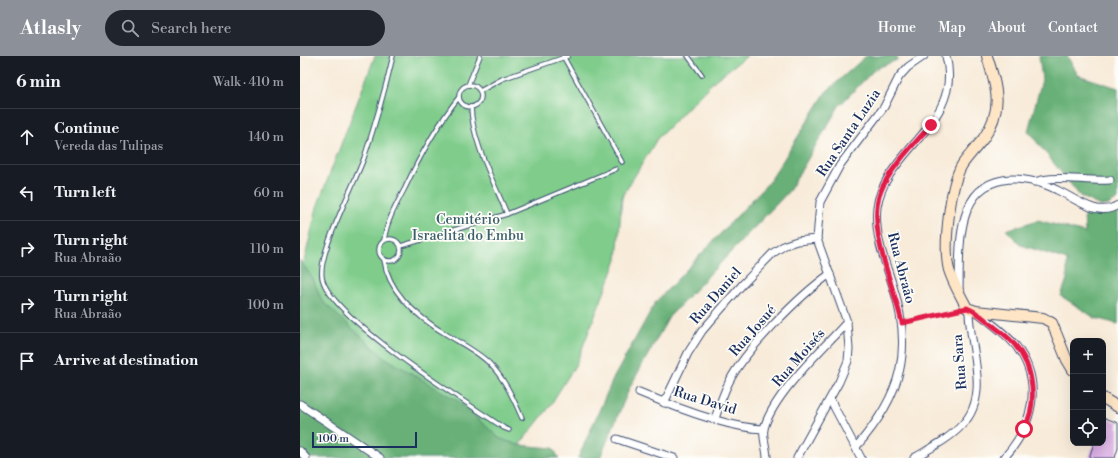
<!DOCTYPE html>
<meta charset="utf-8">
<style>
:root{--surface:#171b24;--page:#20242c;--text:#f1f3f6;--muted:#9ea1a6;--line:#363941;--accent:#8c9099}
body{margin:0;font-family:"Libre Bodoni",serif;background:var(--page);color:var(--text)}
.controls{position:absolute;right:12px;bottom:12px;display:grid;overflow:hidden;border-radius:8px;box-shadow:0 4px 16px #0002}
.controls button{width:36px;height:36px;display:grid;place-items:center;padding:0;border:0;border-bottom:1px solid var(--line);background:var(--surface);color:var(--text);font:20px sans-serif}
.scale{position:absolute;left:12px;bottom:10px;width:105px;box-sizing:border-box;padding-left:4px;border:2px solid #1b2f5e;border-top:0;font-size:11px;line-height:14px;white-space:nowrap;color:#1b2f5e;-webkit-text-stroke:3px #fdfcf7;paint-order:stroke}
.stop{position:absolute;width:12px;height:12px;margin:-9px;border:3px solid #e11d48;border-radius:50%;background:#fff}
.stop.end{background:#e11d48;border-color:#fff;box-shadow:0 1px 4px #0008}
.list{margin:0;padding:0;list-style:none}
h2{display:flex;justify-content:space-between;align-items:center;height:52px;margin:0;padding:0 16px;font-size:17px}
h2 small{font-size:13px;font-weight:400;color:var(--muted)}
.list li{display:grid;grid-template-columns:26px 1fr auto;gap:12px;align-items:center;box-sizing:border-box;height:56px;padding:0 16px;border-top:1px solid var(--line)}
.list b{display:block;font-size:15px;white-space:nowrap}
.list p{margin:0;font-size:13px;white-space:nowrap;color:var(--muted)}
.list em{font-size:13px;font-style:normal;color:var(--muted)}
.icon{flex:none;width:22px;height:22px;fill:none;stroke:currentColor;stroke-width:2;stroke-linecap:round;stroke-linejoin:round}
.map{position:relative;flex:none;width:818px;height:402px;overflow:hidden}
header{display:flex;align-items:center;gap:24px;box-sizing:border-box;height:56px;padding:0 20px;background:var(--accent);color:#fff}
header strong{font-size:19px}
nav{display:flex;gap:22px;margin-inline-start:auto;font-size:14px}
.search{width:280px;height:36px;background:var(--page);display:flex;align-items:center;gap:10px;box-sizing:border-box;padding:0 14px;border-radius:22px;color:var(--muted);font-size:15px}
main{display:flex}
aside{flex:1;background:var(--surface)}
.map>svg:first-child{display:block}
.green{fill:#7fcc8b;stroke:#4d7e74}
.forest{fill:#67b077;stroke:#41706a}
.building{fill:#d4a0e1}
.lines{fill:none;stroke-linecap:round;stroke-linejoin:round}
.lane-casing{stroke:#3c4b70;stroke-width:5.5}
.street-casing{stroke:#3c4b70;stroke-width:9}
.secondary-casing{stroke:#3c4b70;stroke-width:12}
.path{stroke:#3c4b70;stroke-width:1.5;stroke-dasharray:1 3;stroke-linecap:butt}
.lane{stroke:#fff;stroke-width:3.5}
.street{stroke:#fff;stroke-width:7}
.secondary{stroke:#fee5c5;stroke-width:10}
.route{stroke:#e11d48;stroke-width:5}
.labels{text-anchor:middle;dominant-baseline:central;stroke-width:3.5;stroke-linejoin:round;paint-order:stroke}
.street-label{font-size:14px;fill:#1b2f5e;stroke:#fdfcf7}
.park-label{font-size:14px;fill:#395e6c;stroke:#fdfcf7}
</style>
<header>
<strong>Atlasly</strong>
<div class="search"><svg class="icon" aria-label="search" viewBox="0 0 24 24"><circle cx="10" cy="10" r="6"/><path d="M15 15l6 6"/></svg>Search here</div>
<nav><a>Home</a><a>Map</a><a>About</a><a>Contact</a></nav>
</header>
<main>
<aside>
<h2>6 min<small>Walk · 410 m</small></h2>
<ul class="list">
<li><svg class="icon" aria-label="ahead" viewBox="0 0 24 24"><path d="M12 20V5M6 11l6-6 6 6"/></svg><div><b>Continue</b><p>Vereda das Tulipas</p></div><em>140 m</em></li>
<li><svg class="icon" aria-label="left" viewBox="0 0 24 24"><path d="M17 20v-9H6M10 6l-5 5 5 5"/></svg><div><b>Turn left</b></div><em>60 m</em></li>
<li><svg class="icon" aria-label="right" viewBox="0 0 24 24"><path d="M7 20v-9h11M14 6l5 5-5 5"/></svg><div><b>Turn right</b><p>Rua Abraão</p></div><em>110 m</em></li>
<li><svg class="icon" aria-label="right" viewBox="0 0 24 24"><path d="M7 20v-9h11M14 6l5 5-5 5"/></svg><div><b>Turn right</b><p>Rua Abraão</p></div><em>100 m</em></li>
<li><svg class="icon" aria-label="arrive" viewBox="0 0 24 24"><path d="M6 21V4h12l-3 4 3 4H6"/></svg><div><b>Arrive at destination</b></div></li>
</ul>
</aside>
<div class="map">
<svg width="818" height="402" viewBox="0 0 818 402">
<rect width="100%" height="100%" fill="#fdfcf7"/>
<filter id="ink" filterUnits="userSpaceOnUse"><feTurbulence type="fractalNoise" baseFrequency=".025" numOctaves="2"/><feDisplacementMap in="SourceGraphic" scale="8" xChannelSelector="R" yChannelSelector="G"/><feConvolveMatrix kernelMatrix="1 2 1 2 8 2 1 2 1" color-interpolation-filters="sRGB"/></filter>
<filter id="wash" filterUnits="userSpaceOnUse"><feTurbulence type="fractalNoise" baseFrequency=".012" numOctaves="4" result="noise"/><feDisplacementMap in="SourceGraphic" scale="16" xChannelSelector="R" yChannelSelector="G"/><feGaussianBlur stdDeviation="0.9" result="paint"/><feColorMatrix in="noise" values="0 0 0 0 0 0 0 0 0 0 0 0 0 0 0 0 0 1.4 0 .05"/><feComposite in="paint" operator="in"/></filter>
<g filter="url(#wash)">
<rect width="100%" height="100%" fill="#f8ebd9"/>
<!-- green -->
<polygon class="green" points="75,0 447,0 416,23 357,83 322,141 317,204 276,308 248,353 212,398 119,342 0,223 17,151"/>
<!-- forest -->
<g class="forest">
<polygon points="566,0 597,0 597,4 575,13 539,50 489,135 369,261 330,331 300,402 278,402 314,321 355,247 470,125 526,36"/>
<polygon points="739,0 767,0 778,19 818,32 818,143 808,149 800,150 780,140 728,75 742,24"/>
<path d="M818,155V268L795,262L761,240L767,223V204L721,189L706,174L738,164L785,177L784,158C797,159 806,160 818,155Z"/>
<polygon points="0,204 13,223 22,245 84,301 158,345 199,382 218,389 253,392 259,402 0,402"/>
</g>
<g id="blocks">
<!-- building -->
<polygon class="building" points="803,361 818,367 818,392 815,402 789,402 794,387 803,387"/>
</g>
</g>
<g filter="url(#ink)">
<use href="#blocks" fill-opacity="0" stroke="#3c4b70" stroke-width="1"/>
<g class="lines">
<!-- lane casing -->
<g class="lane-casing">
<g id="lane">
<path d="M93,0C85,34 75,69 64,102C54,129 18,197 22,221C28,261 168,347 204,372L209,374"/>
<polyline points="263,0 322,106"/>
<polyline points="388,0 402,19"/>
<polyline points="168,29 180,0"/>
<circle cx="170" cy="40" r="11"/>
<polyline points="180,35 202,23 268,0"/>
<path d="M171,51C172,85 194,126 207,158"/>
<circle cx="90" cy="194" r="11"/>
<path d="M84,184C87,165 96,149 105,132C120,100 137,69 159,41"/>
<polyline points="101,190 207,158 316,113"/>
<path d="M84,204C89,238 120,263 149,280C162,288 178,296 189,307C205,323 213,342 222,362"/>
</g>
</g>
<!-- street casing -->
<g class="street-casing">
<g id="street">
<path d="M734,126C759,118 784,126 810,124"/>
<path d="M659,235C660,197 654,132 703,124C720,121 742,126 757,134C776,143 798,162 818,149"/>
<path d="M676,255C689,266 705,276 716,290C744,326 733,370 704,402"/>
<path d="M339,336C372,350 429,372 464,373"/>
<polyline points="530,343 561,402"/>
<polyline points="364,347 388,297 402,275 442,229 473,197 485,189 497,185 517,183"/>
<polyline points="0,348 80,402"/>
<path d="M415,363C419,350 423,338 429,326C446,293 499,240 530,218"/>
<polyline points="317,383 374,402"/>
<path d="M556,391C602,339 614,294 592,227C584,203 574,177 577,151C585,94 664,68 646,0"/>
<polyline points="0,395 6,402"/>
<path d="M467,402C467,393 462,380 464,372C475,336 522,294 547,266"/>
<polyline points="497,402 539,326 548,305 549,293 547,266 517,183 520,146 540,109 584,51 599,21 608,11 624,0"/>
<path d="M614,402C631,392 649,383 662,369C691,340 670,292 669,257L667,252"/>
</g>
</g>
<!-- secondary casing -->
<g class="secondary-casing">
<g id="secondary">
<path d="M687,0C697,32 704,54 683,83C676,92 668,100 662,109C650,129 643,191 649,214C653,227 661,240 667,252L676,255L743,262L752,267L767,304L773,314"/>
<polyline points="803,342 818,351"/>
</g>
</g>
<!-- path -->
<polyline class="path" points="607,266 658,254"/>
<!-- lane -->
<use href="#lane" class="lane"/>
<!-- street -->
<use href="#street" class="street"/>
<!-- secondary -->
<use href="#secondary" class="secondary"/>
</g>
</g>
<g class="lines" filter="url(#ink)">
<!-- route -->
<path class="route" d="M631,69C615,87 589,113 580,137C567,173 594,230 602,267L667,252C678,256 683,262 692,269C700,275 709,281 715,289C734,311 738,347 724,373"/>
</g>
<g class="labels">
<!-- street labels -->
<g class="street-label">
<text transform="translate(549 77) rotate(-56)">Rua Santa Luzia</text>
<text transform="translate(601 212) rotate(75)">Rua Abraão</text>
<text transform="translate(416 240) rotate(-49)">Rua Daniel</text>
<text transform="translate(453 275) rotate(-49)">Rua Josué</text>
<text transform="translate(499 302) rotate(-49)">Rua Moisés</text>
<text transform="translate(660 306) rotate(-95)">Rua Sara</text>
<text transform="translate(405 345) rotate(17)">Rua David</text>
</g>
<!-- park labels -->
<g class="park-label">
<text x="168" y="164">Cemitério<tspan x="168" dy="16">Israelita do Embu</tspan></text>
</g>
</g>
</svg>
<div class="controls">
<button>+</button>
<button>−</button>
<button><svg class="icon" aria-label="locate" viewBox="0 0 24 24"><circle cx="12" cy="12" r="6"/><path d="M12 2v4M12 18v4M2 12h4M18 12h4"/></svg></button>
</div>
<div class="scale">100 m</div>
<div class="stop" style="left:724px;top:373px"></div>
<div class="stop end" style="left:631px;top:69px"></div>
</div>
</main>
